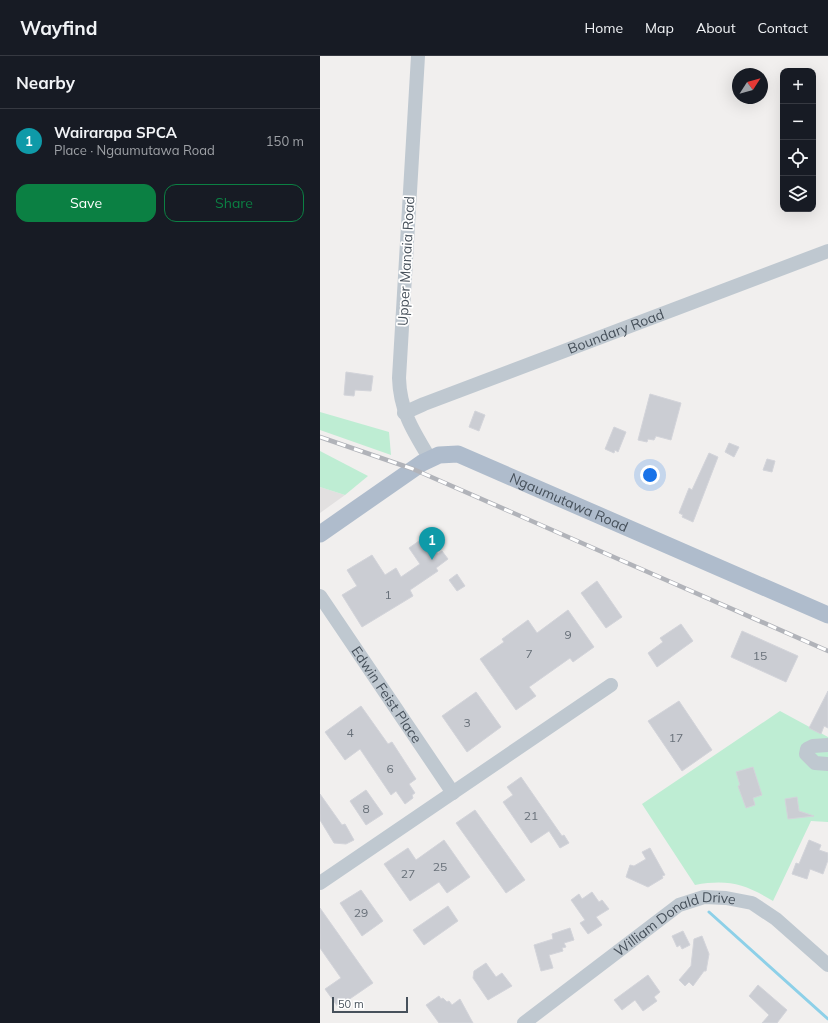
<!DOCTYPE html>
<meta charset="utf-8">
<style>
:root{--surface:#171b24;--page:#20242c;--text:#f1f3f6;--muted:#9ea1a6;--line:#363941;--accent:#0b8043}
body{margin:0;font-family:Mulish,sans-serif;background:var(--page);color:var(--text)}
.controls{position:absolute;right:12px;top:12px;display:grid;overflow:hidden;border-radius:8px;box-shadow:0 4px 16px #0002}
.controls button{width:36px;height:36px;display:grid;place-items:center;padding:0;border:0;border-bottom:1px solid var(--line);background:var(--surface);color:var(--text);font:20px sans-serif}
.compass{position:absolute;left:412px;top:12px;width:36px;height:36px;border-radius:50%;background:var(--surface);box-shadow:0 4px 16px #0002;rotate:54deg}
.scale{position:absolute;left:12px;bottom:10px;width:76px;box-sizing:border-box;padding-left:4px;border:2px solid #47515b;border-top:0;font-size:11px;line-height:14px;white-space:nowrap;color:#47515b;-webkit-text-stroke:3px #fff;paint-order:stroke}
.you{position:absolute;left:330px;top:419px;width:14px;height:14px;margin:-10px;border:3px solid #fff;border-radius:50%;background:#1a73e8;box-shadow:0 0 0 6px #1a73e833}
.badge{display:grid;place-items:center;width:26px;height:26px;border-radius:50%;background:var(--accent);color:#fff;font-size:13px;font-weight:700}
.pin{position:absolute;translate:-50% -33px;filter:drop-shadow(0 1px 2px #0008)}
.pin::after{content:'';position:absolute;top:21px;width:14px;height:12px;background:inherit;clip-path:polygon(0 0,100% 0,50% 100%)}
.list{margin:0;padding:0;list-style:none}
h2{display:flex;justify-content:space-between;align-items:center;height:52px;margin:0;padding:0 16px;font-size:17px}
h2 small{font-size:13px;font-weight:400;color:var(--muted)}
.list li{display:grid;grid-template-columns:26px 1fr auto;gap:12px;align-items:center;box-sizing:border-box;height:64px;padding:0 16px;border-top:1px solid var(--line)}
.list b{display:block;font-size:15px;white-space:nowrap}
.list p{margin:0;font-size:13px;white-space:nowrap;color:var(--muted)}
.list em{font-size:13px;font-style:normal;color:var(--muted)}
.actions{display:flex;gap:8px;padding:12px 16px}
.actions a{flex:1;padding:9px 0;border:1px solid var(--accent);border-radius:12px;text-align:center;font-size:14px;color:var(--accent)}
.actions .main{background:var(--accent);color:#fff}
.icon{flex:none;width:22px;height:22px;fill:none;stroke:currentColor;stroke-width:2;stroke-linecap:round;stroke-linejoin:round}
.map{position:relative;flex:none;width:508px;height:967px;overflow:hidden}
header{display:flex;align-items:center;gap:24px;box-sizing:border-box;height:56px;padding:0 20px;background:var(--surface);border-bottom:1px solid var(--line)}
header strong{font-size:19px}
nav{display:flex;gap:22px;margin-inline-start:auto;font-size:14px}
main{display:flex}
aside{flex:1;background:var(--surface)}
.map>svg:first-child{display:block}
.education{fill:#e2e0e0}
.green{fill:#beedd3}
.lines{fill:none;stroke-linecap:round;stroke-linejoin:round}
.stream{stroke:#8dd0e8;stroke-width:3}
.building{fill:#cbcdd3;stroke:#d3d4da}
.minor{stroke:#bfc8d0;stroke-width:14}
.major{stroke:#afbccc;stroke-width:17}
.rail-casing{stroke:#b1b3b9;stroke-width:4.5}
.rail{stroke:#fff;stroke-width:3;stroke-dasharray:9;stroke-linecap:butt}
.labels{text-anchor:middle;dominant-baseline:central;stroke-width:3.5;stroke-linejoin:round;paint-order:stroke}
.number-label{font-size:12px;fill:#687079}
.street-label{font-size:14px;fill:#47515b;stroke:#fff}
</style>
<header>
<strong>Wayfind</strong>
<nav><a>Home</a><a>Map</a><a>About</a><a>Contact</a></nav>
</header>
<main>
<aside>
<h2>Nearby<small></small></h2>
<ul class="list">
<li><span class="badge" style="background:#0f9aa8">1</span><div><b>Wairarapa SPCA</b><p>Place · Ngaumutawa Road</p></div><em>150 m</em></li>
</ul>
<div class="actions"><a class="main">Save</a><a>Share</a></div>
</aside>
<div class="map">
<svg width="508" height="967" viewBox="0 0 508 967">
<rect width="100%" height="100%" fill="#f1efee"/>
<!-- education -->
<polygon class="education" points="0,431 25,439 0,457"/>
<!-- green -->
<g class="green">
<polygon points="0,356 69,376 71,399 0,374"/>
<polygon points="0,395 48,420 25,439 0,431"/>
<path d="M460,655L508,681V766L491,765L453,845C425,828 408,823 375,829L322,748Z"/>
</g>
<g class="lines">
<!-- stream -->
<polyline class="stream" points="389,856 508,963"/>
</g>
<!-- building -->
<g class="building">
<polygon points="26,316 53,320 51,335 35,334 34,340 24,339"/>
<polygon points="330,338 361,347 351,384 336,380 334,384 328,383 327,386 318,384"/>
<polygon points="155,355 165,359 159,375 149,371"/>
<polygon points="294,371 306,376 298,396 295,394 294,397 285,393"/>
<polygon points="409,387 419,391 414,401 405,396"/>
<polygon points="389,397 398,401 373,466 362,461 363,459 359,457 369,432 372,434"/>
<polygon points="447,403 455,405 452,416 443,414"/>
<polygon points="106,480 118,498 122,495 128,503 116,512 118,515 90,534 93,540 42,571 22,539 37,530 27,514 52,499 65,519 76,512 81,521 100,508 89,492"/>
<polygon points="137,518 145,530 137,535 129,524"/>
<polygon points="277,525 302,561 286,572 261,537"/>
<polygon points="248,554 274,591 253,606 250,602 209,631 216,640 196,654 160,603 184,586 182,583 208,564 217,577"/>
<polygon points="361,568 373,585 337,611 328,597 343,586 340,582"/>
<polygon points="422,575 478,600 466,626 411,601"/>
<polygon points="508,635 508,672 504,670 501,678 489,672"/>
<polygon points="156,636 181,671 147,696 122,660"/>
<polygon points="359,645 392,694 362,715 328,665"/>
<polygon points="41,650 68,688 72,686 96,723 89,728 95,737 92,739 93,742 85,748 76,735 71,739 40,693 25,704 5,676"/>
<polygon points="433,711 442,739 433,742 435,749 426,752 418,730 420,729 416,716"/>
<polygon points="201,721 242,780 244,779 249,787 240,792 229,775 211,787 183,746 193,739 187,731"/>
<polygon points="46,734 63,758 46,769 30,745"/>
<polygon points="0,738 22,769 25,768 34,784 26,788 14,787 0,764"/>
<polygon points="477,741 479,755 494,760 468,763 465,743"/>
<polygon points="155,754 205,824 186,837 136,767"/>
<polygon points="124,784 150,821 127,837 119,826 90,845 64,808 88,792 96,804"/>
<polygon points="489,784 501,789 499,794 508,797 508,804 503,818 490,813 487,823 472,818 476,807 479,808"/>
<polygon points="330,792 345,819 342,820 343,822 328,831 306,821 310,809 314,810 326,803 322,796"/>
<polygon points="41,834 63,865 42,880 20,847"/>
<polygon points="272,836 279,846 282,844 289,853 276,861 282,869 268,878 260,867 265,864 251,844 259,838 262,843"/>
<polygon points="128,850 138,865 104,889 93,874"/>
<polygon points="0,852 53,927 18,951 5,933 21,922 0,892"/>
<polygon points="250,872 254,884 244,887 246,891 242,892 243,895 229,899 233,912 221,915 214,889 233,883 232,878"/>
<polygon points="363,875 370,889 362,893 360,889 357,891 352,880"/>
<polygon points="382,880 389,898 386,915 384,915 373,930 369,926 365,930 359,924 371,910 374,883"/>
<polygon points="166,907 176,921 182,917 192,930 168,944 153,922 154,915"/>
<polygon points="328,919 340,936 334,941 337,945 323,955 315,944 302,954 294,944"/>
<polygon points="438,929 467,954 457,967 442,967 449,959 429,940"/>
<polygon points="119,940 121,943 123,942 127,946 129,945 132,949 140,943 153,967 119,967 106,949"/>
</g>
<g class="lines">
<!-- minor -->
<g class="minor">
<path d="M98,0L79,322C80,355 93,375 110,403"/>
<path id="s1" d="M84,357L104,348L508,195"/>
<path id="s2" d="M0,540L133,737"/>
<polyline points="508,689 493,690 487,693 486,698 495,707 508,708"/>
<polyline points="0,827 291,629"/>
<path id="s3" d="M204,967L359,849L384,841L406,842L432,847L456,863L508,909"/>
</g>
<!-- major -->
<path class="major" id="s4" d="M0,478L102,407L119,399L138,398L508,559"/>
<!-- rail casing -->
<g class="rail-casing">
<polyline id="rail" points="0,381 93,413 508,595"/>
</g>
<!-- rail -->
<use href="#rail" class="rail"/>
</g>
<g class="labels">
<!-- number labels -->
<g class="number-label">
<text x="68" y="538">1</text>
<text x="248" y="578">9</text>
<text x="209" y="597">7</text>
<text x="440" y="599">15</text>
<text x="147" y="666">3</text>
<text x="30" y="676">4</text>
<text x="356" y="681">17</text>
<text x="70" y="712">6</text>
<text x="46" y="752">8</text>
<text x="211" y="759">21</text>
<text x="120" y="810">25</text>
<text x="88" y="817">27</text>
<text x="41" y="856">29</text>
</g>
<!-- street labels -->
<g class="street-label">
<text transform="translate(86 205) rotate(-87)">Upper Manaia Road</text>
<text stroke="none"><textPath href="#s1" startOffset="227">Boundary Road</textPath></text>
<text stroke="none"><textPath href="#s4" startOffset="283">Ngaumutawa Road</textPath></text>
<text stroke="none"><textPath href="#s2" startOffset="119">Edwin Feist Place</textPath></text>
<text stroke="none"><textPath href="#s3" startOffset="184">William Donald Drive</textPath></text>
</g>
</g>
</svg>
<div class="controls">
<button>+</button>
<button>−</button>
<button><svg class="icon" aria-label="locate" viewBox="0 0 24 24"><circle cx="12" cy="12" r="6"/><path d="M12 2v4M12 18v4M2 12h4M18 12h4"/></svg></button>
<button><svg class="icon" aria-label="layers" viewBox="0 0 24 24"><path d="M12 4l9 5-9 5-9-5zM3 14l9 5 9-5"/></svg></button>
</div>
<svg class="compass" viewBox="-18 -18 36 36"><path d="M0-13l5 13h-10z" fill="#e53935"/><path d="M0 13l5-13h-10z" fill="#9ea1a6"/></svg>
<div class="scale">50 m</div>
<div class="you"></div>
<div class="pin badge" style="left:112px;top:504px;background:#0f9aa8">1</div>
</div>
</main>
